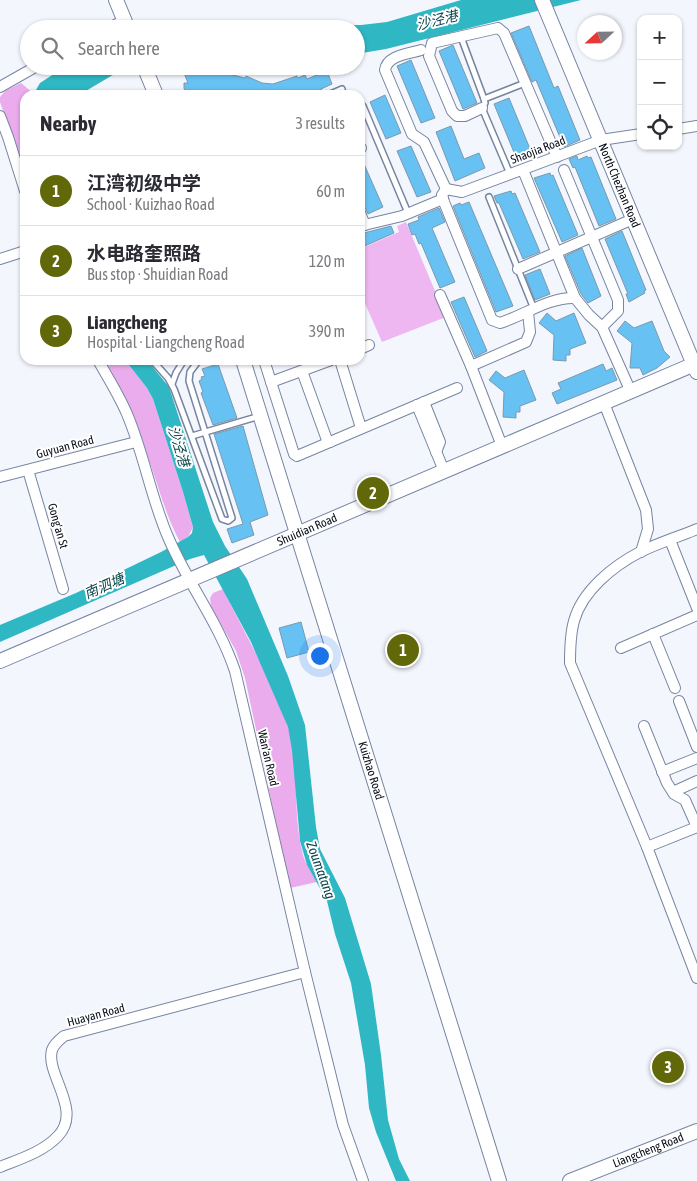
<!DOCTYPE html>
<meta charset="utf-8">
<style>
:root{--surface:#fff;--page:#f7f7f7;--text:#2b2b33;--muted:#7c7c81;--line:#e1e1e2;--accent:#616809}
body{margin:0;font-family:"Asap Condensed","Noto Sans SC",sans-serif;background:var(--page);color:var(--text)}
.controls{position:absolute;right:15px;top:15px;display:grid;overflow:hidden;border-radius:10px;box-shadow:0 1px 4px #0004}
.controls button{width:45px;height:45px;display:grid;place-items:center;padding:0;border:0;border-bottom:1px solid var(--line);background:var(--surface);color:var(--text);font:25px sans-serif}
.compass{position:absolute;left:577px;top:15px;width:45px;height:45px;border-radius:50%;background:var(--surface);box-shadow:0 1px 4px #0004;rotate:248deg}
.you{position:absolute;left:319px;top:655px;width:18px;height:18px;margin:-12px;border:4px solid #fff;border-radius:50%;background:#1a73e8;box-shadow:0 0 0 8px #1a73e833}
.badge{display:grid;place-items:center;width:32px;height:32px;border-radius:50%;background:var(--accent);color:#fff;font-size:16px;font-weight:700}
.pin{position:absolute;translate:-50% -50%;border:2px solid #fff;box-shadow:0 1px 5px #0006}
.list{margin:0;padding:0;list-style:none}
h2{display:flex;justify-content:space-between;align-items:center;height:65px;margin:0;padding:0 20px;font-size:21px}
h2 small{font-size:16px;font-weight:400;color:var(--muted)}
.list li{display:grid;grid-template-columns:32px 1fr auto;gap:15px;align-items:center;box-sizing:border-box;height:70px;padding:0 20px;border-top:1px solid var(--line)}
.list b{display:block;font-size:19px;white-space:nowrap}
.list p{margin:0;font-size:16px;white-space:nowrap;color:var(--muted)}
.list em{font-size:16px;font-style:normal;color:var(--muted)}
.icon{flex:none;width:28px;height:28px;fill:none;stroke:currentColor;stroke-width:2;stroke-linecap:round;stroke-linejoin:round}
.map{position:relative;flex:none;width:697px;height:1181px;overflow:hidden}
.search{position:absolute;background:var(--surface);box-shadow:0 1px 4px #0004;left:20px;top:20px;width:345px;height:55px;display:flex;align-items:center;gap:12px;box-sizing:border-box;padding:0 18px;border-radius:28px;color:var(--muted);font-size:19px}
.panel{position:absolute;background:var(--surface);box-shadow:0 1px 4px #0004;left:20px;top:90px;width:345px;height:275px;border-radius:15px}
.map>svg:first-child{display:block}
.green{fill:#eeb7f1}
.forest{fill:#eaaced}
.water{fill:#2fb7c4}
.building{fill:#67c1f3;stroke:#7a9aae}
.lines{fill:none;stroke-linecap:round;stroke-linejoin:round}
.lane-casing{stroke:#7785a1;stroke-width:8}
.street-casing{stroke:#7785a1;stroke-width:12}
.secondary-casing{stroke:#7785a1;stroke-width:16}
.lane{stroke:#fff;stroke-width:5}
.street{stroke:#fff;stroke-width:10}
.secondary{stroke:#fff;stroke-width:14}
.labels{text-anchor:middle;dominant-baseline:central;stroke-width:4;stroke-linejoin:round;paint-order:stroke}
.street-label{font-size:12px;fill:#070b16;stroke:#fff}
.water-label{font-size:14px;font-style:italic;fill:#0c464c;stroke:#fff}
</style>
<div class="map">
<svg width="697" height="1181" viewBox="0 0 697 1181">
<rect width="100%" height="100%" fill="#f3f7fd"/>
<!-- green -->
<polygon class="green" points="406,222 446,317 382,342 360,292 360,288 363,286 360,278 360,249 399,232 397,226"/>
<!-- forest -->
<g class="forest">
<polygon points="21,83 33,93 33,95 25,95 25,173 0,102 0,97 5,91"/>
<path d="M105,360H125L147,388L153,399L183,492L193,527L188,537L180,542C167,518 160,492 151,466C138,430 124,393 105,360Z"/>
<path d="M223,589C245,635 272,678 288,727C300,768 292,814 303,855C306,865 312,873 317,882L290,888L245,678L236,651L211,606L210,598L213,593Z"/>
</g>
<!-- water -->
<g class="water">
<polygon points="461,0 581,0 386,49 356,54 356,29 137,29 146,27 361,25 387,22"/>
<polygon points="66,66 135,66 123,69 79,95 33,95 40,83"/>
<polygon points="125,360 147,360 169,387 213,522 225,546 247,579 288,676 305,725 316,827 320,849 345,898 371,984 381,1055 388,1120 399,1159 410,1181 396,1181 376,1132 369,1108 365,1065 351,983 335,934 327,901 307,865 300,841 292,750 288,727 251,642 204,555 190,559 0,642 0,625 76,593 161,552 188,537 192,533 193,527 183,492 153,399 147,388"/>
</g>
<!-- building -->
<g class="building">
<polygon points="529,26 554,88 558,86 580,140 564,147 536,80 532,82 511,33"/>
<polygon points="453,45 477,103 463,109 439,51"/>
<polygon points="411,60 435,118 421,123 397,66"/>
<polygon points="327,71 332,84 321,89 322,93 317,95 186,95 184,88 184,83 188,83 184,73 229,74 245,78 246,76 262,83 273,84 297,76 298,78 305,75 307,79"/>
<polygon points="385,95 401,133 386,139 370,102"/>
<polygon points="509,98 533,156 518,162 494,104"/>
<polygon points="451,126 464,159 479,153 485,168 455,181 436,132"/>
<polygon points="411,146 431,192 417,197 397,151"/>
<polygon points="360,155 383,207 368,214 360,197"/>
<polygon points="577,156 578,160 587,156 588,158 591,157 616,219 599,226 575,167 573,168 569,159"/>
<polygon points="550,173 551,176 553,175 578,235 562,242 534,178"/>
<polygon points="511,191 512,194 515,193 540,252 523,259 499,203 497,203 494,196"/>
<polygon points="469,202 513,306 496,312 453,206 460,203 461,205"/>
<polygon points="439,208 445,222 432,228 455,282 440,288 421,243 419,244 415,234 412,235 408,224 419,220 418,217"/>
<polygon points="391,226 394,233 360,248 360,234"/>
<polygon points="622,231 646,290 644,291 645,293 629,302 626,294 628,294 605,239"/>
<polygon points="582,248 601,296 588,303 581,294 565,256"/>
<polygon points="540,269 550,294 535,300 525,275"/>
<polygon points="464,297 487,351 475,357 451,302"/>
<polygon points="547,313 556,321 574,313 586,343 570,349 570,355 566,355 566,361 553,360 554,335 539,323"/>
<polygon points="625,321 634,328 652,321 664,351 670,357 657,368 643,375 640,368 630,368 632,343 617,331"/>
<polygon points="218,364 237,418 213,425 201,393 203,392 199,381 202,379 201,377 205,376 202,369"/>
<polygon points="603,364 606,371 612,368 617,380 557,404 552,393 561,389 558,383"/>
<polygon points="524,370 536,400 520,406 520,412 516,412 516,418 503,417 504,392 489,380 496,371 505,378"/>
<polygon points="243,426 268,515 250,522 254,535 232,543 227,529 243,524 214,434"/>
<polygon points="301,622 309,652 287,658 279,628"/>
</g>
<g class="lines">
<!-- lane casing -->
<g class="lane-casing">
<g id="lane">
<polyline points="461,37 484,99 485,103 482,108 510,174"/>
<polyline points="328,95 342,89"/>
<polyline points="484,99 525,83"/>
<polyline points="360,103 363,106 408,213"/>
<polyline points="489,197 534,309"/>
<polyline points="152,360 168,378 174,389 222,519 228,521 232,518 189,381 190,372 199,360"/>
<polyline points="172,384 176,373 184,360"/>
<polyline points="192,436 260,416"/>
</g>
</g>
<!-- street casing -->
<g class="street-casing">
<g id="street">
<polyline points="108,29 124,20"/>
<path d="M421,50C409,54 387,55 385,70L412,134L424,142L446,189"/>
<polyline points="0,87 37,66"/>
<polyline points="482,108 465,116 457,116 452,111 429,56 432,43 498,28 504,33 557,157"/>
<polyline points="0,116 8,137 25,191"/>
<polyline points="678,129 697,126"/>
<polyline points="360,148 361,148"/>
<polyline points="523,170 575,298 589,315 602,327 631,392"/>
<polyline points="564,170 618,300 618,311 602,327"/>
<path d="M446,189L442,195L444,202L492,320L500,323C525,315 549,297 575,298"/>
<polyline points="446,189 462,192 601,140 641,134"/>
<polyline points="360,213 365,225"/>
<polyline points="360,226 402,216 443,199"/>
<polyline points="0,259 25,251"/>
<polyline points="518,269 633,219"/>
<polyline points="440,295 471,366 502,446"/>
<polyline points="360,349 369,345"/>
<path d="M98,360C108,378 119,395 127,414C144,454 151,498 168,537C188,584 219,623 235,671L305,972L343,1125L363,1181"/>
<polyline points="264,360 294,454 297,456 457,388"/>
<polyline points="340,360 361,428"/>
<polyline points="471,366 526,342 530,332 528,312"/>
<polyline points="302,371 327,440 330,442"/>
<polyline points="271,382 331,360"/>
<polyline points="424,402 440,442 436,452"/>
<polyline points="604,403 646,510 648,529 641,552"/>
<polyline points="417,405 444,471"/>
<polyline points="28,470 63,589"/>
<polyline points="0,477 136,442"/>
<path d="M697,529C678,537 658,543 640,552C613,566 582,591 574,621C570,635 570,649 570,663L647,847L697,978"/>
<polyline points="670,540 697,608"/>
<polyline points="653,634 675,688"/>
<polyline points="621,648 697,615"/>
<polyline points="679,701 697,747"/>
<polyline points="644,726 667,783 674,794 685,800 697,827"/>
<polyline points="662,772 697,758"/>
<polyline points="673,792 697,781"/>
<polyline points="647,847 697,827"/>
<path d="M0,1167C20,1159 43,1152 58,1136C83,1110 45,1074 52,1050C54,1044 59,1040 64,1036L305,972"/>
</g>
</g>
<!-- secondary casing -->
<g class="secondary-casing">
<g id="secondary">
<polyline points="116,0 128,29"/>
<path id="s1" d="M542,0L697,372"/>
<polyline points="144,66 156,95"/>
<path id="s2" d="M243,360L499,1181"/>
<path id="s3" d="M0,661L697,363"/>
<path id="s4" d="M570,1181L697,1131"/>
</g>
</g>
<!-- lane -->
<use href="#lane" class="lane"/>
<!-- street -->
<use href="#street" class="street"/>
<!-- secondary -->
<use href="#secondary" class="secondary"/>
</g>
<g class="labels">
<!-- street labels -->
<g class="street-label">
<text transform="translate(538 150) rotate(-21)">Shaojia Road</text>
<text stroke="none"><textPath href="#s1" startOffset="201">North Chezhan Road</textPath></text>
<text transform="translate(65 447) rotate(-15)">Guyuan Road</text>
<text transform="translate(58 526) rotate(74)">Gong'an St</text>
<text stroke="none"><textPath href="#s3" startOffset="334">Shuidian Road</textPath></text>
<text transform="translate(268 758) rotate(77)">Wan'an Road</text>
<text stroke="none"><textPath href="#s2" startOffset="430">Kuizhao Road</textPath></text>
<text transform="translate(96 1015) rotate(-15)">Huayan Road</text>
<text stroke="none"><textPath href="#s4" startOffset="84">Liangcheng Road</textPath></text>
</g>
<!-- water labels -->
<g class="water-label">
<text transform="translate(437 20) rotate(-14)">沙泾港</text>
<text transform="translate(179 446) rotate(73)">沙泾港</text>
<text transform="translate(104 586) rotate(-24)">南泗塘</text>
<text transform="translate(321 870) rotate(70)">Zoumatang</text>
</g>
</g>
</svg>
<div class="controls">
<button>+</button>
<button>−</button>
<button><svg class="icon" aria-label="locate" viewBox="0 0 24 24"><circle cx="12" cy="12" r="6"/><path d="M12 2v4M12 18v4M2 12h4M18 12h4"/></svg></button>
</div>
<svg class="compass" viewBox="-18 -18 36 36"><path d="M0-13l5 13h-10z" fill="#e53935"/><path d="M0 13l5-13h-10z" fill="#7c7c81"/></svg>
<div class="you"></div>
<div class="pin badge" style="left:403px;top:650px">1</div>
<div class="pin badge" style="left:373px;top:493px">2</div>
<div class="pin badge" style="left:668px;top:1067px">3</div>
<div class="search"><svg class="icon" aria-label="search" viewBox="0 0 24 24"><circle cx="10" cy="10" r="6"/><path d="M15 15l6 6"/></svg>Search here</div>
<section class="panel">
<h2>Nearby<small>3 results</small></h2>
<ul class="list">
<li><span class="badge">1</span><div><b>江湾初级中学</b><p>School · Kuizhao Road</p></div><em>60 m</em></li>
<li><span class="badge">2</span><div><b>水电路奎照路</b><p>Bus stop · Shuidian Road</p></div><em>120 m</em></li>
<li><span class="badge">3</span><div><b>Liangcheng</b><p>Hospital · Liangcheng Road</p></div><em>390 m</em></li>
</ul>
</section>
</div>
